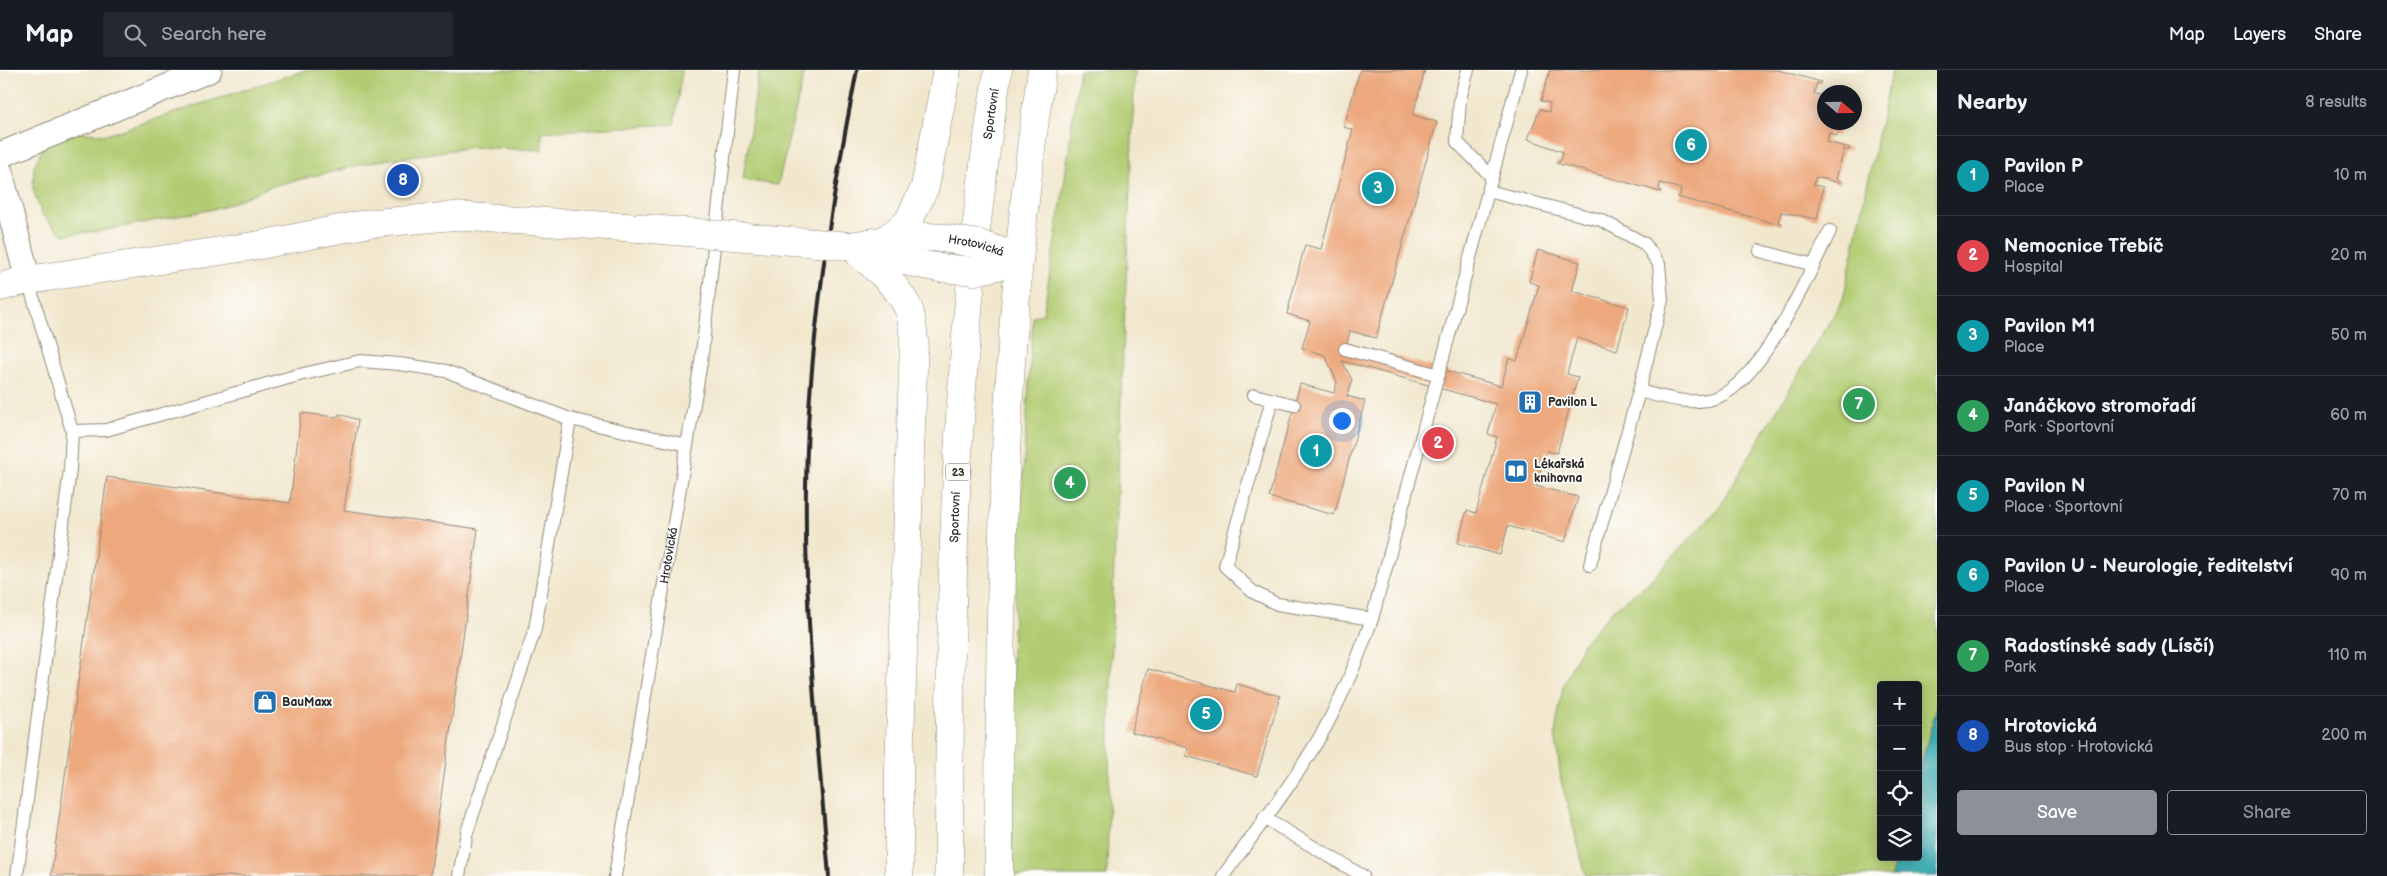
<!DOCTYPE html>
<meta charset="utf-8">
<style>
:root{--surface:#171b24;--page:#242831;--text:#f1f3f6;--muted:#9ea1a6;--line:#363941;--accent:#8c9099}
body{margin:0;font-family:"Balsamiq Sans",sans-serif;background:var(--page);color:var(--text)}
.controls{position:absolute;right:15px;bottom:15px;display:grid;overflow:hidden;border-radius:5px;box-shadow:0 2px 12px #0003}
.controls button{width:45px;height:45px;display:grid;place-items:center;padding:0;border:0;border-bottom:1px solid var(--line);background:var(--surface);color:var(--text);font:25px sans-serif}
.compass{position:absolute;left:1817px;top:15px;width:45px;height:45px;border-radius:50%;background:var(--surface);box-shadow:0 2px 12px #0003;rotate:110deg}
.you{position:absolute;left:1341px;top:350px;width:18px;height:18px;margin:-12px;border:4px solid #fff;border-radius:50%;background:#1a73e8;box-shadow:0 0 0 8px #1a73e833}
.badge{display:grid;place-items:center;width:32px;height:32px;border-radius:50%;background:var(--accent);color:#fff;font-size:16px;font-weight:700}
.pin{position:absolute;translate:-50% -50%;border:2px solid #fff;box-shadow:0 1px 5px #0006}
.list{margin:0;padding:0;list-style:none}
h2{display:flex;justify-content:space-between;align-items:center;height:65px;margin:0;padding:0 20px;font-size:21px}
h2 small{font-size:16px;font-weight:400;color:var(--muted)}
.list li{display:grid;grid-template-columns:32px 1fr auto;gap:15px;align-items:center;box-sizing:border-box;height:80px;padding:0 20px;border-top:1px solid var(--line)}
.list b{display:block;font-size:19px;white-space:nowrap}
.list p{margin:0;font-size:16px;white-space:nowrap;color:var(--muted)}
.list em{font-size:16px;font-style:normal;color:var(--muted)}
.actions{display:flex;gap:10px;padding:15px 20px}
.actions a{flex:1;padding:11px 0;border:1px solid var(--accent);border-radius:5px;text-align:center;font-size:18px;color:var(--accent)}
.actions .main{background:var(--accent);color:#fff}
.icon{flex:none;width:28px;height:28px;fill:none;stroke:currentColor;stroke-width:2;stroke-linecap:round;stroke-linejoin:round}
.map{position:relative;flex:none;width:1937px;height:806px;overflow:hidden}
header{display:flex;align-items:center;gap:30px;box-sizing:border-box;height:70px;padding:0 25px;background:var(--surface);border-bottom:1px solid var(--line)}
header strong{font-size:24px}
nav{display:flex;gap:28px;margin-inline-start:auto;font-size:18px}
.search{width:350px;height:45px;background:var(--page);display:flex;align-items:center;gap:12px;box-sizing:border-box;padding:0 18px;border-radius:5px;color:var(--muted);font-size:19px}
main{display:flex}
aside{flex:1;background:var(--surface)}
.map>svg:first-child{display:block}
.green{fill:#b2cc73;stroke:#6e7c4f}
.water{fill:#38aab2;stroke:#326a6e}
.building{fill:#eda87d}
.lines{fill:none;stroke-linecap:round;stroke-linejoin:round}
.lane-casing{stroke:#8e897c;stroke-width:14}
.street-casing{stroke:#8e897c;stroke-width:27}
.secondary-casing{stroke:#8e897c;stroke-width:29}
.primary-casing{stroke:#8e897c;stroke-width:29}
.lane{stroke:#fff;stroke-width:12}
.street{stroke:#fff;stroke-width:25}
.secondary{stroke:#fff;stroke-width:28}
.primary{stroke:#fff;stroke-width:28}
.rail{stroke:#2b2b2b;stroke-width:4}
.secondary-bridge-casing{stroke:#8e897c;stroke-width:29;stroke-linecap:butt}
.secondary-bridge{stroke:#fff;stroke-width:28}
.labels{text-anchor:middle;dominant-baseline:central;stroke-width:4;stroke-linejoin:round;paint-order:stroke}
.shield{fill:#fdfcf7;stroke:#6a6a68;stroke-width:1}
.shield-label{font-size:11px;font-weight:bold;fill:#2b2b2b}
.street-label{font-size:12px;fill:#2b2b2b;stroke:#fdfcf7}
.poi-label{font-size:12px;font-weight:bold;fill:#2b2b2b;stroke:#fdfcf7;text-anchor:start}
</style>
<header>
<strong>Map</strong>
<div class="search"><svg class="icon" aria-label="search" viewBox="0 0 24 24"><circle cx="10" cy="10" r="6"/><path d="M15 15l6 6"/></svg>Search here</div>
<nav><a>Map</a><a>Layers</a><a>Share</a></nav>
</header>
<main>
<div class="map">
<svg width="1937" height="806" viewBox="0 0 1937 806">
<rect width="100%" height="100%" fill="#fdfcf7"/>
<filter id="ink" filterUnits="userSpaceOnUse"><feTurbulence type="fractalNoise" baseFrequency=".02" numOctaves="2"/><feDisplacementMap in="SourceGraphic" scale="10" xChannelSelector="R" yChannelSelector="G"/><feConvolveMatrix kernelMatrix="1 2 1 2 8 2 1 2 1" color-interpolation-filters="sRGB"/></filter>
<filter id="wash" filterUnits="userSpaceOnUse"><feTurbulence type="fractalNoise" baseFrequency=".0096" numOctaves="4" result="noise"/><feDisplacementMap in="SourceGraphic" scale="20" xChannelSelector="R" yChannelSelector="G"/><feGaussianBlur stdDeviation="1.12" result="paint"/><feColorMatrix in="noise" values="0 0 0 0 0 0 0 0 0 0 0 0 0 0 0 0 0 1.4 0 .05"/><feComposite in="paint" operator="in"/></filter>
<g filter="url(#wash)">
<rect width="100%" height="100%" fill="#f1e7cd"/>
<!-- green -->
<g class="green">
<polygon points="305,0 682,0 674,54 542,62 542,80 473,77 377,91 272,116 219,138 101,161 63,165 42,145 33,119 34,96 46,72 76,62 106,65"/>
<polygon points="759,0 805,0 778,115 743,110"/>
<polygon points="1079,0 1135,0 1113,518 1107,806 1012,806 1012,580 1033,246 1043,244 1064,115"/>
<polygon points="1892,0 1937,0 1937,636 1918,705 1918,615 1881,615 1881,787 1896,787 1891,806 1586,806 1561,710 1555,663 1563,616 1583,573 1612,541 1648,513 1718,439 1843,229"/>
</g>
<!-- water -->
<polygon class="water" points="1937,636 1937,806 1891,806 1896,787 1918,787 1918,705"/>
<g id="blocks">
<!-- building -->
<g class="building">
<polygon points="1360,0 1425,0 1413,45 1437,52 1376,268 1350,261 1347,273 1501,316 1509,288 1517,291 1539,215 1529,212 1538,180 1580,192 1572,221 1629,237 1617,280 1577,268 1567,304 1578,307 1557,383 1546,381 1536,416 1578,427 1565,472 1508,456 1500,485 1458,473 1467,440 1476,443 1497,367 1488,364 1496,334 1342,291 1352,310 1347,326 1365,331 1334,445 1269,427 1300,314 1334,323 1337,312 1325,285 1302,278 1310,251 1287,244 1305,175 1321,179 1353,60 1344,57"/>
<polygon points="1550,0 1778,0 1821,12 1820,14 1817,13 1814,23 1824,27 1824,52 1842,52 1837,66 1829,63 1826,72 1850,78 1849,81 1844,79 1836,109 1841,111 1840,113 1816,107 1814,115 1823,117 1817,149 1781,142 1778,152 1782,153 1781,155 1677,127 1680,125 1681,119 1660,113 1659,119 1661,120 1661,122 1556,93 1557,91 1560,92 1563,82 1528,69 1540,39 1549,42 1550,33 1541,31"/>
<polygon points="301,343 337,347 339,344 358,350 344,440 478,459 430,806 51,806 107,407 290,433"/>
<polygon points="1148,599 1235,622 1237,614 1280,626 1257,706 1186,686 1188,678 1131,662"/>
</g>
</g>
</g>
<g filter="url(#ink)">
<use href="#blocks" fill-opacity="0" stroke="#8e897c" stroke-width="1"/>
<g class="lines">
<!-- lane casing -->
<g class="lane-casing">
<g id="lane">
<polyline points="1468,0 1460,29 1457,72 1492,107"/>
<path d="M1488,121L1601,150L1645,174L1659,194L1662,230L1639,321C1663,327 1692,337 1718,327C1763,309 1809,204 1830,161"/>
<polyline points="1760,181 1814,195"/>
<polyline points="1345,279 1439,305"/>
<polyline points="1254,325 1294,335"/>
<polyline points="1272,330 1225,496 1253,522 1277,534 1372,549 1521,0"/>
<polyline points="570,349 687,375"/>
<polyline points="72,361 106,360 295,306 360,291 399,294 446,301 570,349 535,559 467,762 459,806"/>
<polyline points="1590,495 1639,321"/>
<polyline points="1264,748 1363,806"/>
<polyline points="17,806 70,400 72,361 28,210"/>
<path id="s1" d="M615,806L701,292L734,0"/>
<path d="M1223,806C1258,758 1296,710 1325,658C1344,623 1359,586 1372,549"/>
</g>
</g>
<!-- street casing -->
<g class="street-casing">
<g id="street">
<polyline points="0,85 209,0"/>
<polyline points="0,102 28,210"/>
</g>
</g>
<!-- secondary casing -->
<g class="secondary-casing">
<g id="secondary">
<polyline points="850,176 911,166 943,168"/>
<polyline points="854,177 909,192 940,198"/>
<polyline points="0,217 28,210 260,175 365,154 454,146 639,158"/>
</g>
</g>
<!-- primary casing -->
<g class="primary-casing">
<g id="primary">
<polyline points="888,168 908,152 925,117 947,0"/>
<path d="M850,176C872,195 897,213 909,240C912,249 913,262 914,271L899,698V806"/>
<path id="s2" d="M949,806C949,537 954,266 998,0"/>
<path d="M999,806C999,537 1001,266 1042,0"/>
</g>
</g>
<!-- lane -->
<use href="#lane" class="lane"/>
<!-- street -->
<use href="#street" class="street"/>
<!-- secondary -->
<use href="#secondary" class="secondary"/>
<!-- primary -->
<use href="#primary" class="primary"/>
<!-- rail -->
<path class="rail" d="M829,806C818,676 804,546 806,416C808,276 830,137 857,0"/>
<!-- secondary-bridge casing -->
<g class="secondary-bridge-casing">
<g id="secondary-bridge">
<polyline points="639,158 850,176"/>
<path id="s3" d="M943,168L979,174L1002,182"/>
<polyline points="940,198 975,201 1001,195"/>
</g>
</g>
<!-- secondary-bridge -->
<use href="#secondary-bridge" class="secondary-bridge"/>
</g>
</g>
<!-- icons -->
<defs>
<g id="building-square" transform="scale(1.25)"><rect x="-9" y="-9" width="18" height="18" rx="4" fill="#1f6fb2" stroke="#fdfcf7"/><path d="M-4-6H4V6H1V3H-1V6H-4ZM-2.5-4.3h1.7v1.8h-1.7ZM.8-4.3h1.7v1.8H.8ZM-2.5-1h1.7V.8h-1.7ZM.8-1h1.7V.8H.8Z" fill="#fff"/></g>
<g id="library-square" transform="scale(1.25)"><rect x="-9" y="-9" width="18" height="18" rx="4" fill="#1f6fb2" stroke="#fdfcf7"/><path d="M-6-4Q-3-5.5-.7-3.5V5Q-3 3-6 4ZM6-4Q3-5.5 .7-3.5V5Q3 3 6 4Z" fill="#fff"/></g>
<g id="shop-square" transform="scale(1.25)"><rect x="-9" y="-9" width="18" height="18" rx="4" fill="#1f6fb2" stroke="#fdfcf7"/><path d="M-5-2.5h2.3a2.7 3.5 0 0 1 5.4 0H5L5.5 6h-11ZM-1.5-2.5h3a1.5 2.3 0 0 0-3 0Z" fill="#fff"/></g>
</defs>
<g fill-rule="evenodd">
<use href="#building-square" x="1530" y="332"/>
<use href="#library-square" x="1516" y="401"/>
<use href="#shop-square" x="265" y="632"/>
</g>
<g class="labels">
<!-- shield labels -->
<rect class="shield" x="945.5" y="393.5" width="25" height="17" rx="4"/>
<g class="shield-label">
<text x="958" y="402">23</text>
</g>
<!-- street labels -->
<g class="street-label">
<text stroke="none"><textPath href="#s2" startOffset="764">Sportovní</textPath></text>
<text stroke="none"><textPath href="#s3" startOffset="34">Hrotovická</textPath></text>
<text stroke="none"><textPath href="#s2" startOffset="359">Sportovní</textPath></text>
<text stroke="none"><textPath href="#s1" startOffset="325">Hrotovická</textPath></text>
</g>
<!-- poi labels -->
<g class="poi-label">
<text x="1548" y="332">Pavilon L</text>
<text x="1534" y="394">Lékařská<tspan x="1534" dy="14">knihovna</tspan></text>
<text x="282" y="632">BauMaxx</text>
</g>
</g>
</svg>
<div class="controls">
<button>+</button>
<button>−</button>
<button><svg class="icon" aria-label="locate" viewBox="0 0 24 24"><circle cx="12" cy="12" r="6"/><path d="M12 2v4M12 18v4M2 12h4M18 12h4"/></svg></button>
<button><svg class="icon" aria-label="layers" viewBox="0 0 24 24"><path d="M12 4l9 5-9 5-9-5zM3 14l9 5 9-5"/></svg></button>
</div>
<svg class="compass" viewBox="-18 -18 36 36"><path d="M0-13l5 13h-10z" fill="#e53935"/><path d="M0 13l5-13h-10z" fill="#9ea1a6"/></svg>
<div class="you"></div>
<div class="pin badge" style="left:1316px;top:381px;background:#0f9aa8">1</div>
<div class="pin badge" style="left:1438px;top:373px;background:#e0444e">2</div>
<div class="pin badge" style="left:1378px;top:118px;background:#0f9aa8">3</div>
<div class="pin badge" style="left:1070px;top:413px;background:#2e9e5b">4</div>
<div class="pin badge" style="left:1206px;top:644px;background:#0f9aa8">5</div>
<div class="pin badge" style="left:1691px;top:75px;background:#0f9aa8">6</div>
<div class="pin badge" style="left:1859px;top:334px;background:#2e9e5b">7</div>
<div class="pin badge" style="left:403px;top:110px;background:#1a4fb4">8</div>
</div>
<aside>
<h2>Nearby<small>8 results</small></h2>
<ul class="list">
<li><span class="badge" style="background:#0f9aa8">1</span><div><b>Pavilon P</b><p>Place</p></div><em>10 m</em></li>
<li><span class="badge" style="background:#e0444e">2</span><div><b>Nemocnice Třebíč</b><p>Hospital</p></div><em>20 m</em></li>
<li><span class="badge" style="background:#0f9aa8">3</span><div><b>Pavilon M1</b><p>Place</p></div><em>50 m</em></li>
<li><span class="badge" style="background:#2e9e5b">4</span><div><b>Janáčkovo stromořadí</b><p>Park · Sportovní</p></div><em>60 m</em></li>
<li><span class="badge" style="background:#0f9aa8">5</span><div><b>Pavilon N</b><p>Place · Sportovní</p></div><em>70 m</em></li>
<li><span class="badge" style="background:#0f9aa8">6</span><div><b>Pavilon U - Neurologie, ředitelství</b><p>Place</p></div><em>90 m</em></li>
<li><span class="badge" style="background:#2e9e5b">7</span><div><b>Radostínské sady (Lísčí)</b><p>Park</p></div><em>110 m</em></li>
<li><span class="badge" style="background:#1a4fb4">8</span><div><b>Hrotovická</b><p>Bus stop · Hrotovická</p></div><em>200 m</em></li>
</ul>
<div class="actions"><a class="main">Save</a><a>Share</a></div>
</aside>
</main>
